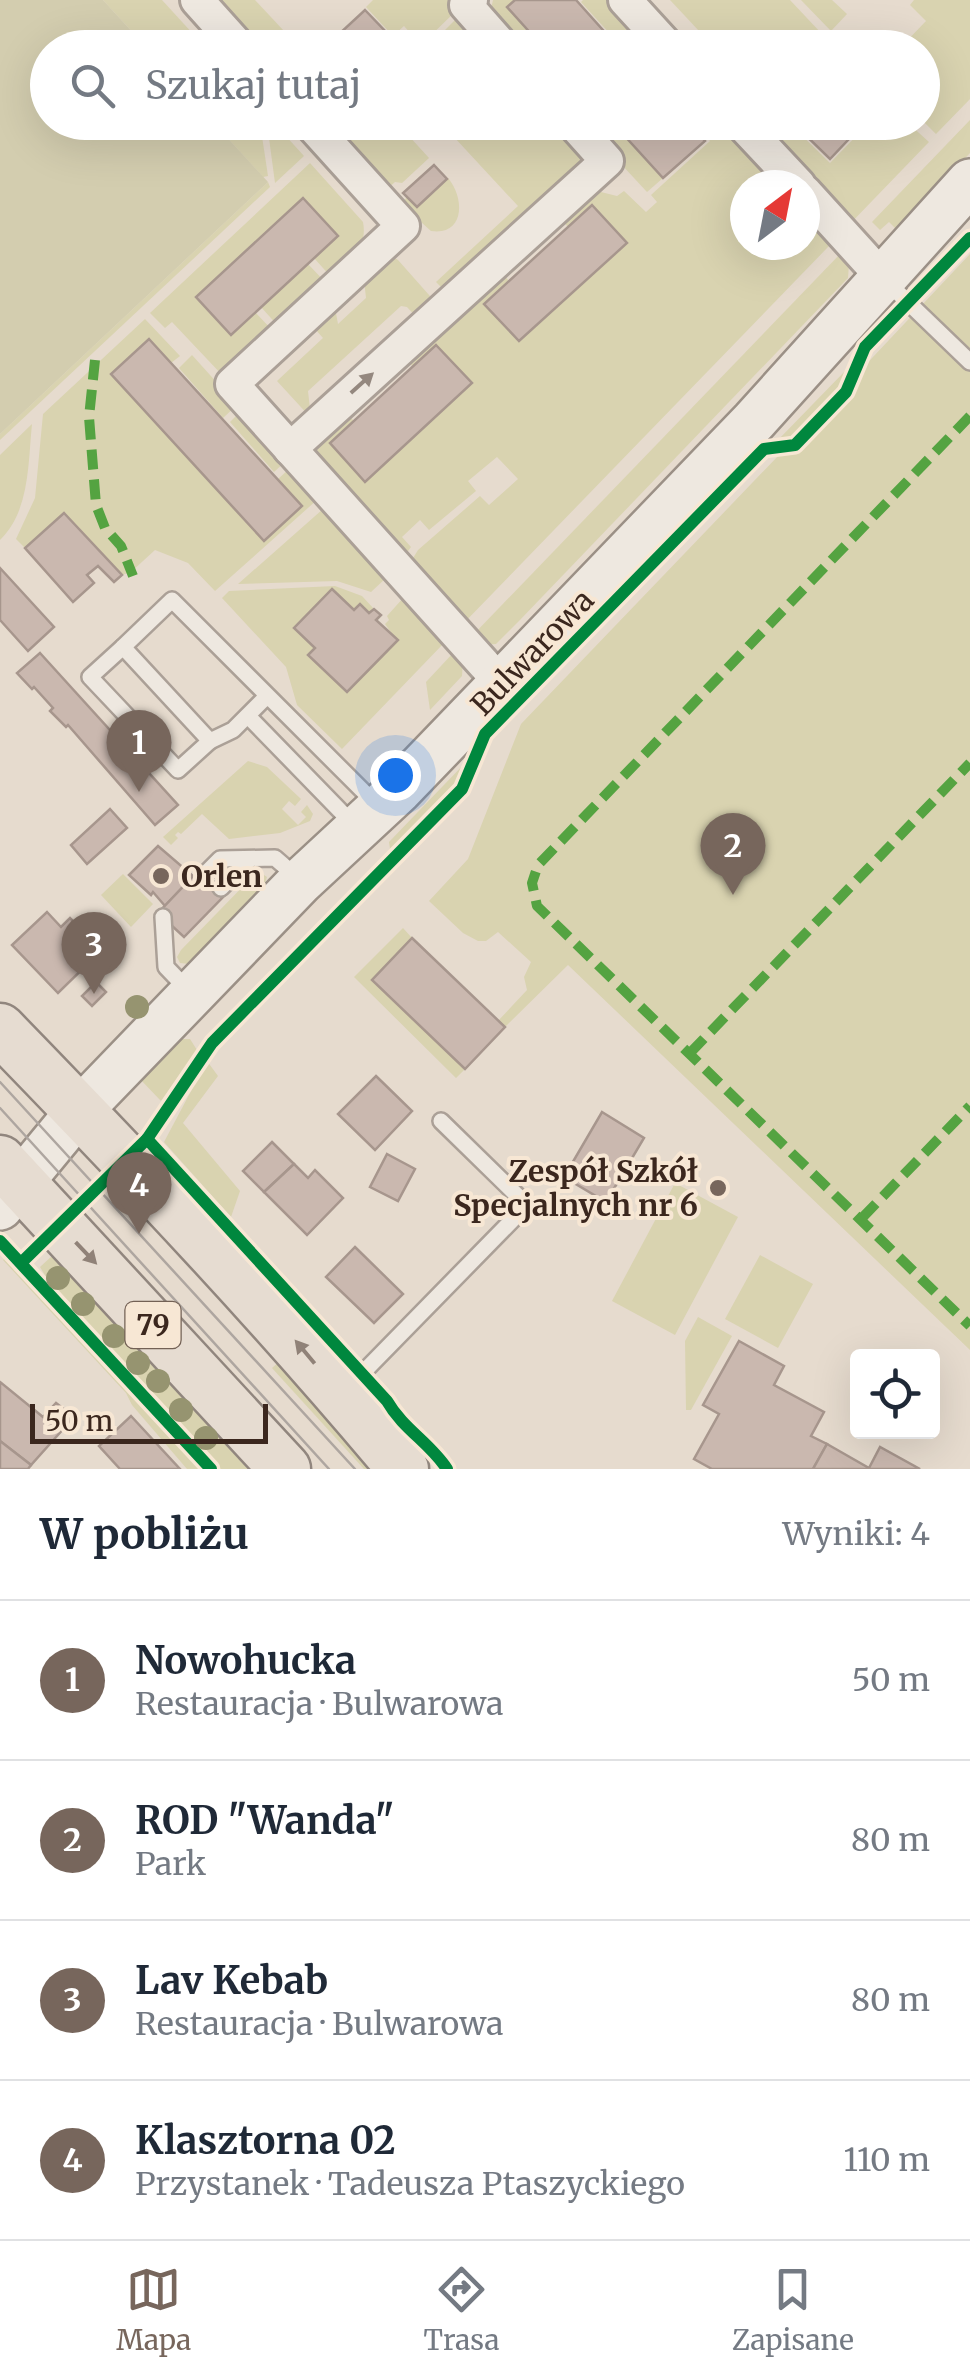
<!DOCTYPE html>
<html lang="pl">
<meta charset="utf-8">
<style>
:root{--surface:#fff;--page:#f2f2f3;--text:#1f2937;--muted:#747a83;--line:#e0e1e3;--accent:#77665c}
body{margin:0;font-family:Merriweather,serif;background:var(--page);color:var(--text)}
.controls{position:absolute;right:30px;bottom:30px;display:grid;overflow:hidden;border-radius:10px;box-shadow:0 10px 40px #0002}
.controls button{width:90px;height:90px;display:grid;place-items:center;padding:0;border:0;border-bottom:2px solid var(--line);background:var(--surface);color:var(--text);font:50px sans-serif}
.compass{position:absolute;left:730px;top:170px;width:90px;height:90px;border-radius:50%;background:var(--surface);box-shadow:0 10px 40px #0002;rotate:32deg}
.scale{position:absolute;left:30px;bottom:25px;width:238px;box-sizing:border-box;padding-left:10px;border:5px solid #3b271e;border-top:0;font-size:28px;line-height:35px;white-space:nowrap;color:#3b271e;-webkit-text-stroke:8px #f7e7d4;paint-order:stroke}
.you{position:absolute;left:395px;top:775px;width:35px;height:35px;margin:-25px;border:8px solid #fff;border-radius:50%;background:#1a73e8;box-shadow:0 0 0 15px #1a73e833}
.badge{display:grid;place-items:center;width:65px;height:65px;border-radius:50%;background:var(--accent);color:#fff;font-size:32px;font-weight:700}
.pin{position:absolute;translate:-50% -82px;filter:drop-shadow(0 2px 5px #0008)}
.pin::after{content:'';position:absolute;top:52px;width:35px;height:30px;background:inherit;clip-path:polygon(0 0,100% 0,50% 100%)}
.list{margin:0;padding:0;list-style:none}
h2{display:flex;justify-content:space-between;align-items:center;height:130px;margin:0;padding:0 40px;font-size:42px}
h2 small{font-size:32px;font-weight:400;color:var(--muted)}
.list li{display:grid;grid-template-columns:65px 1fr auto;gap:30px;align-items:center;box-sizing:border-box;height:160px;padding:0 40px;border-top:2px solid var(--line)}
.list b{display:block;font-size:38px;white-space:nowrap}
.list p{margin:0;font-size:32px;white-space:nowrap;color:var(--muted)}
.list em{font-size:32px;font-style:normal;color:var(--muted)}
.icon{flex:none;width:55px;height:55px;fill:none;stroke:currentColor;stroke-width:2;stroke-linecap:round;stroke-linejoin:round}
.map{position:relative;flex:none;width:970px;height:1469px;overflow:hidden}
.search{position:absolute;background:var(--surface);box-shadow:0 10px 40px #0002;left:30px;right:30px;top:30px;height:110px;display:flex;align-items:center;gap:25px;box-sizing:border-box;padding:0 35px;border-radius:55px;color:var(--muted);font-size:38px}
.sheet{height:770px;background:var(--surface)}
nav{display:flex;justify-content:space-around;align-items:center;box-sizing:border-box;height:140px;border-top:2px solid var(--line);background:var(--surface);font-size:28px;color:var(--muted)}
nav a{display:grid;justify-items:center;gap:5px}
nav .on{color:var(--accent)}
.map>svg:first-child{display:block}
.green{fill:#d9d3b0}
.cemetery{fill:#d3cdaf}
.building{fill:#cab8af;stroke:#a7968d;stroke-width:2.5}
.lines{fill:none;stroke-linecap:round;stroke-linejoin:round}
.lane-casing{stroke:#aba097;stroke-width:20}
.street-casing{stroke:#aba097;stroke-width:38}
.secondary-casing{stroke:#9b9086;stroke-width:50}
.primary-casing{stroke:#91867e;stroke-width:55}
.lane{stroke:#eee8e0;stroke-width:15}
.street{stroke:#eee8e0;stroke-width:32}
.secondary{stroke:#eee8e0;stroke-width:45}
.primary{stroke:#e6dcd1;stroke-width:50}
.tram{stroke:#aea6a0;stroke-width:2.5}
.quiet{stroke:#54a341;stroke-width:10;stroke-dasharray:20 10;stroke-linecap:butt}
.cycleway-casing{stroke:#f7e7d4;stroke-width:19}
.cycleway{stroke:#00873e;stroke-width:12}
.tree{fill:#969470}
.oneway{fill:#94887f}
.oneway2{fill:#908278}
.poi-dot{fill:#77665c;stroke:#f7e7d4;stroke-width:4}
.labels{text-anchor:middle;dominant-baseline:central;stroke-width:8;stroke-linejoin:round;paint-order:stroke}
.shield{fill:#f7e7d4;stroke:#736155;stroke-width:2.5}
.shield-label{font-size:28px;font-weight:bold;fill:#3b271e}
.street-label{font-size:30px;fill:#3b271e;stroke:#f7e7d4}
.poi-label{font-size:30px;font-weight:bold;fill:#3b271e;stroke:#f7e7d4;text-anchor:start}
</style>
<div class="map">
<svg width="970" height="1469" viewBox="0 0 970 1469">
<rect width="100%" height="100%" fill="#e6dbce"/>
<!-- green -->
<g class="green">
<polygon points="103,0 162,0 205,47 146,47"/>
<polygon points="219,0 255,0 299,47 259,47"/>
<polygon points="373,0 455,0 458,9 421,45 404,26 393,36 366,7"/>
<polygon points="493,0 515,0 507,8 544,47 513,47 491,9"/>
<polygon points="583,0 609,0 642,36 629,47 622,47 581,2"/>
<polygon points="670,0 790,0 822,34 714,47"/>
<polygon points="801,0 832,0 847,14 831,31"/>
<polygon points="914,0 970,0 970,99 936,134 923,121 922,48 888,47 894,41 901,47 926,21 910,5"/>
<polygon points="461,14 493,48 427,48"/>
<polygon points="970,120 970,153 897,230 889,222 880,230 872,222"/>
<polygon points="214,123 260,123 268,176 263,177"/>
<polygon points="267,123 274,123 304,156 275,183"/>
<polygon points="344,123 364,129 371,123 397,123 429,158 402,183 395,182 387,189 335,131"/>
<polygon points="441,123 562,123 587,159 448,294 436,282 518,206"/>
<polygon points="583,123 612,123 663,178 647,192"/>
<polygon points="694,123 720,123 776,185 745,185 745,245 805,245 805,217 830,245 460,627 407,568 418,550 480,496 489,505 518,479 497,457 468,481 476,491 429,530 420,520 402,537 411,547 400,562 319,474 309,444 343,410 354,421 330,443 365,481 471,383 437,345 413,367 403,355 498,268 509,281 485,304 519,341 627,243 592,205 568,227 557,215 593,190 617,196 624,191 646,212 657,202 651,195 710,141"/>
<polygon points="756,123 789,123 830,163 869,123 908,123 929,142 846,228"/>
<path d="M310,163L363,222C368,248 350,261 332,278L314,258L338,235L303,198L196,297L231,335L255,312L273,331L224,377L172,322L165,328L150,313Z"/>
<path d="M448,178C465,198 465,236 431,231L401,204L407,197L417,207Z"/>
<polygon points="268,182 270,187 0,440 0,434"/>
<polygon points="384,251 398,260 437,304 419,320 407,307 401,306 308,391 311,418 277,381 323,338 308,321 333,297 338,324 366,298 363,271"/>
<polygon points="842,252 849,264 848,278 519,621 496,644 483,645 473,635"/>
<polygon points="970,254 970,1350 568,965 505,1027 498,1021 527,990 524,977 531,962 498,932 486,941 478,941 463,933 429,901 468,859 521,724 824,408 794,438 778,440 846,370 840,392"/>
<polygon points="308,264 326,283 279,327 261,307"/>
<polygon points="145,319 180,356 171,363 149,339 111,374 264,540 302,506 277,480 290,468 318,499 215,591 188,563 155,550 131,572 122,575 64,513 25,548 16,539 35,498 43,414"/>
<polygon points="192,355 237,405 223,418 179,368"/>
<polygon points="240,412 285,462 274,472 230,422"/>
<path d="M32,424C28,463 30,511 0,540V455Z"/>
<polygon points="323,509 386,578 371,592 337,581 238,584"/>
<polygon points="335,586 362,596 374,609 369,613 360,604 354,610 294,628 315,648 309,654 347,692 397,641 385,624 389,620 387,616 404,597 445,642 342,749 297,705 286,667 222,598 229,591"/>
<polygon points="455,651 463,661 462,676 430,710 426,682"/>
<polygon points="468,760 458,783 391,855 389,842"/>
<polygon points="248,761 267,767 301,799 295,806 289,801 282,809 298,825 306,817 301,812 307,805 313,814 310,821 280,833 229,839 202,814 181,834 178,832 175,835 178,838 171,845 163,837"/>
<polygon points="261,873 267,877 264,887 189,964 180,963 177,957 181,950 254,875"/>
<polygon points="123,874 153,904 131,927 101,895"/>
<polygon points="403,928 412,938 372,980 465,1069 456,1078 354,977"/>
<polygon points="180,1039 190,1039 197,1050 161,1101 140,1079"/>
<polygon points="207,1061 218,1076 183,1123 240,1191 231,1217 164,1142"/>
<polygon points="675,1183 738,1217 675,1335 612,1301"/>
<polygon points="760,1255 813,1284 778,1348 725,1319"/>
<polygon points="52,1256 248,1469 220,1469 46,1277 40,1267"/>
<polygon points="7,1257 202,1469 187,1469 132,1405 126,1393 3,1260"/>
<polygon points="698,1317 732,1336 691,1410 686,1410 685,1341"/>
<polygon points="287,1355 381,1469 364,1469 272,1368"/>
</g>
<!-- cemetery -->
<polygon class="cemetery" points="0,0 103,0 146,47 48,48 48,122 214,123 268,182 0,434"/>
<!-- building -->
<g class="building">
<polygon points="515,0 576,0 619,48 544,48 507,7"/>
<polygon points="365,10 387,33 371,48 324,48"/>
<polygon points="612,122 688,122 705,141 663,178"/>
<polygon points="792,122 865,122 830,159"/>
<polygon points="434,165 447,179 417,207 403,193"/>
<polygon points="303,198 338,236 231,335 196,297"/>
<polygon points="592,205 627,243 519,341 484,304"/>
<polygon points="149,339 302,506 264,541 111,374"/>
<polygon points="436,345 472,383 365,482 330,443"/>
<polygon points="64,513 122,575 114,582 98,566 87,575 94,583 73,602 25,548"/>
<polygon points="0,568 54,627 28,651 0,620"/>
<polygon points="332,589 354,610 360,604 369,613 374,609 381,615 376,620 398,640 347,692 308,655 315,648 294,628"/>
<polygon points="40,653 178,805 155,825 68,725 66,727 50,711 53,708 34,687 32,689 17,673"/>
<polygon points="110,809 127,828 87,864 71,845"/>
<polygon points="158,846 193,876 165,906 153,892 151,895 129,875"/>
<polygon points="200,869 226,894 184,937 158,913"/>
<polygon points="47,912 61,927 70,918 102,950 58,993 12,945"/>
<polygon points="412,938 505,1027 465,1069 372,980"/>
<polygon points="96,982 106,992 92,1006 82,996"/>
<polygon points="376,1076 412,1111 375,1150 338,1114"/>
<polygon points="602,1112 644,1138 606,1202 564,1177"/>
<polygon points="272,1142 294,1164 264,1192 243,1171"/>
<polygon points="387,1154 415,1169 398,1201 370,1187"/>
<polygon points="294,1164 308,1178 315,1170 343,1198 307,1235 264,1192"/>
<polygon points="355,1247 403,1294 374,1323 326,1277"/>
<polygon points="739,1341 784,1366 774,1385 824,1412 811,1436 827,1444 813,1469 712,1469 694,1459 719,1414 703,1405"/>
<polygon points="0,1382 43,1417 56,1403 74,1417 31,1465 0,1441"/>
<polygon points="131,1416 180,1469 120,1469 99,1446"/>
<polygon points="0,1441 31,1465 28,1469 0,1469"/>
<polygon points="827,1444 869,1468 880,1447 920,1469 813,1469"/>
</g>
<g class="lines">
<!-- lane casing -->
<g class="lane-casing">
<g id="lane">
<polyline points="887,282 970,362"/>
<polyline points="123,647 90,677 178,770 210,741"/>
<polyline points="266,697 233,730 210,741 123,647 172,600 377,805"/>
<polyline points="248,716 353,824"/>
<polyline points="205,874 220,859 275,858 298,878"/>
<polyline points="221,888 250,859"/>
<polyline points="163,917 166,967 190,992"/>
<polyline points="344,1392 527,1205 441,1121"/>
</g>
</g>
<!-- street casing -->
<g class="street-casing">
<g id="street">
<polyline points="197,0 240,48"/>
<polyline points="471,0 466,5 504,48"/>
<polyline points="625,0 669,48"/>
<polyline points="309,122 403,226 232,384 501,683"/>
<polyline points="740,122 799,185"/>
<polyline points="805,192 884,279"/>
<polyline points="290,449 607,161 572,122"/>
</g>
</g>
<!-- secondary casing -->
<g class="secondary-casing">
<polyline id="secondary" points="0,1207 80,1110 301,881 399,790 754,421 970,182"/>
</g>
<!-- primary casing -->
<g class="primary-casing">
<g id="primary">
<path d="M0,1029C139,1172 275,1316 403,1469"/>
<polyline points="0,1161 285,1469"/>
</g>
</g>
<!-- lane -->
<use href="#lane" class="lane"/>
<!-- street -->
<use href="#street" class="street"/>
<!-- secondary -->
<use href="#secondary" class="secondary"/>
<!-- primary -->
<use href="#primary" class="primary"/>
<!-- tram -->
<g class="tram">
<polyline points="0,1082 355,1469"/>
<polyline points="0,1108 329,1469"/>
</g>
<!-- quiet -->
<g class="quiet">
<polyline points="95,360 89,417 96,505 105,528 121,546 133,576"/>
<polyline points="970,416 538,865 532,883 537,906 970,1326"/>
<polyline points="690,1053 970,763"/>
<polyline points="862,1218 970,1106"/>
</g>
<!-- cycleway casing -->
<g class="cycleway-casing">
<g id="cycleway">
<path d="M147,1139L387,1401C403,1429 430,1443 447,1469"/>
<polyline points="0,1241 211,1469"/>
<polyline points="22,1262 147,1139 212,1043 462,789 485,734 764,449 795,445 846,392 865,347 970,238"/>
</g>
</g>
<!-- cycleway -->
<use href="#cycleway" class="cycleway"/>
</g>
<!-- trees -->
<g class="tree">
<circle cx="137" cy="1007" r="12"/>
<circle cx="58" cy="1278" r="12"/>
<circle cx="83" cy="1304" r="12"/>
<circle cx="114" cy="1336" r="12"/>
<circle cx="138" cy="1363" r="12"/>
<circle cx="158" cy="1381" r="12"/>
<circle cx="181" cy="1410" r="12"/>
<circle cx="206" cy="1438" r="12"/>
</g>
<!-- one-way arrows -->
<defs><path id="oneway-solid" d="M-6-.8H1V-3.2L6.5 0L1 3.2V.8H-6Z" transform="scale(2.5)"/></defs>
<use class="oneway" href="#oneway-solid" transform="translate(362 383) rotate(-42)"/>
<g class="oneway2">
<use href="#oneway-solid" transform="translate(86 1253) rotate(46)"/>
<use href="#oneway-solid" transform="translate(305 1352) rotate(-130)"/>
</g>
<!-- markers -->
<g class="poi-dot">
<circle cx="161" cy="876" r="10"/>
<circle cx="718" cy="1188" r="10"/>
</g>
<g class="labels">
<!-- shield labels -->
<rect class="shield" x="125.5" y="1302" width="55" height="46" rx="8"/>
<g class="shield-label">
<text x="153" y="1325">79</text>
</g>
<!-- street labels -->
<g class="street-label">
<text transform="translate(532 652) rotate(-46)">Bulwarowa</text>
</g>
<!-- poi labels -->
<g class="poi-label">
<text x="181" y="876">Orlen</text>
<text x="698" y="1171" text-anchor="end">Zespół Szkół<tspan x="698" dy="34">Specjalnych nr 6</tspan></text>
</g>
</g>
</svg>
<div class="controls">
<button><svg class="icon" aria-label="locate" viewBox="0 0 24 24"><circle cx="12" cy="12" r="6"/><path d="M12 2v4M12 18v4M2 12h4M18 12h4"/></svg></button>
</div>
<svg class="compass" viewBox="-18 -18 36 36"><path d="M0-13l5 13h-10z" fill="#e53935"/><path d="M0 13l5-13h-10z" fill="#747a83"/></svg>
<div class="scale">50 m</div>
<div class="you"></div>
<div class="pin badge" style="left:139px;top:792px">1</div>
<div class="pin badge" style="left:733px;top:895px">2</div>
<div class="pin badge" style="left:94px;top:994px">3</div>
<div class="pin badge" style="left:139px;top:1234px">4</div>
<div class="search"><svg class="icon" aria-label="search" viewBox="0 0 24 24"><circle cx="10" cy="10" r="6"/><path d="M15 15l6 6"/></svg>Szukaj tutaj</div>
</div>
<section class="sheet">
<h2>W pobliżu<small>Wyniki: 4</small></h2>
<ul class="list">
<li><span class="badge">1</span><div><b>Nowohucka</b><p>Restauracja · Bulwarowa</p></div><em>50 m</em></li>
<li><span class="badge">2</span><div><b>ROD &quot;Wanda&quot;</b><p>Park</p></div><em>80 m</em></li>
<li><span class="badge">3</span><div><b>Lav Kebab</b><p>Restauracja · Bulwarowa</p></div><em>80 m</em></li>
<li><span class="badge">4</span><div><b>Klasztorna 02</b><p>Przystanek · Tadeusza Ptaszyckiego</p></div><em>110 m</em></li>
</ul>
</section>
<nav>
<a class="on"><svg class="icon" aria-label="map" viewBox="0 0 24 24"><path d="M3 6l6-2 6 2 6-2v14l-6 2-6-2-6 2zM9 4v14M15 6v14"/></svg>Mapa</a>
<a><svg class="icon" aria-label="directions" viewBox="0 0 24 24"><path d="M12 3l9 9-9 9-9-9zM9 14v-3h6M13 9l2 2-2 2"/></svg>Trasa</a>
<a><svg class="icon" aria-label="saved" viewBox="0 0 24 24"><path d="M7 4h10v16l-5-4-5 4z"/></svg>Zapisane</a>
</nav>
